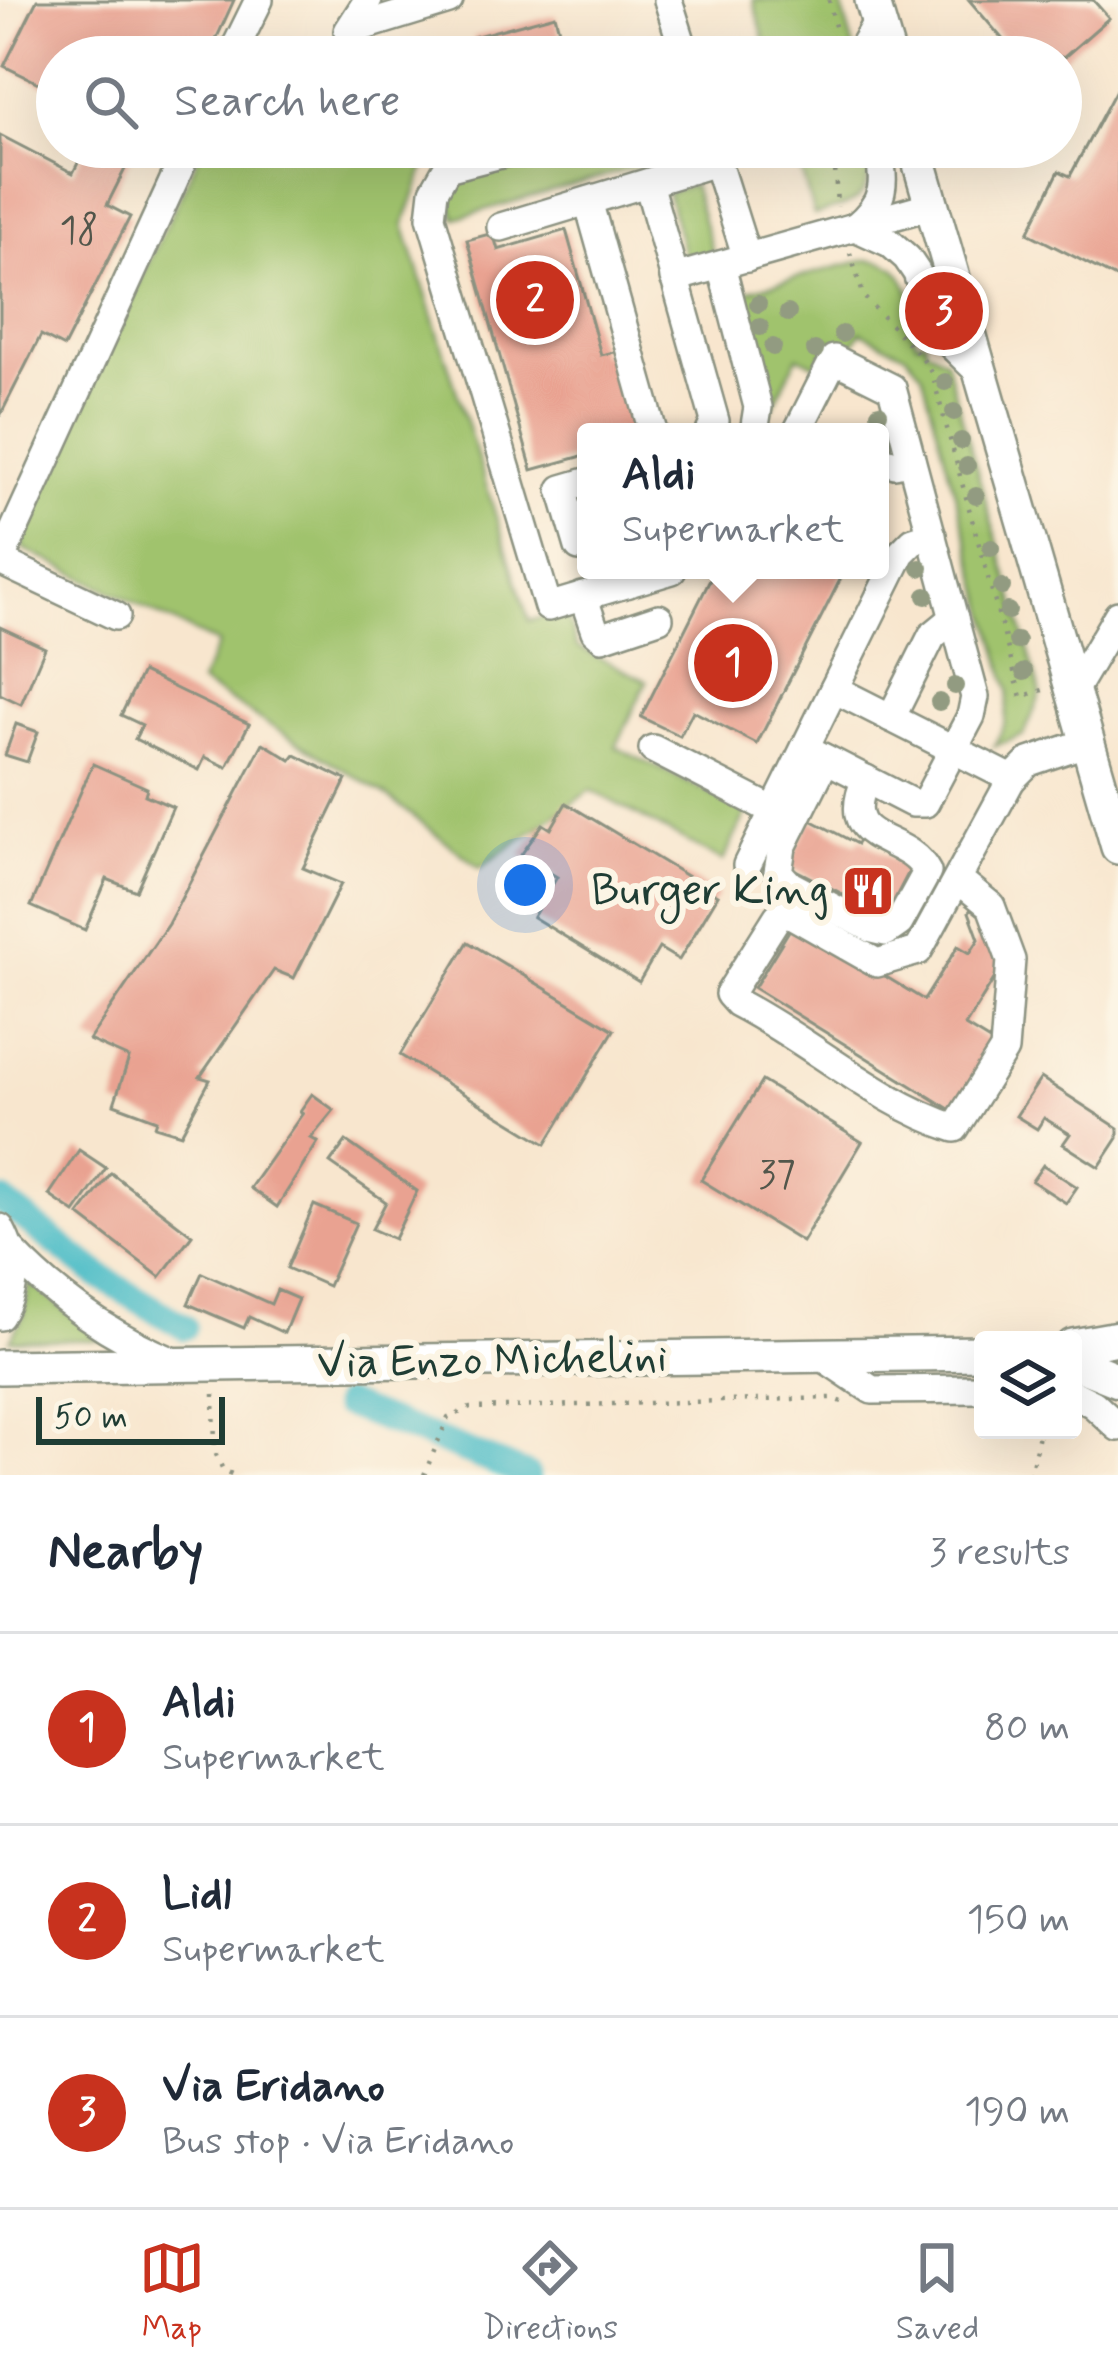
<!DOCTYPE html>
<meta charset="utf-8">
<style>
:root{--surface:#fff;--page:#f2f2f3;--text:#1f2937;--muted:#747a83;--line:#e0e1e3;--accent:#c8321e}
body{margin:0;font-family:Mynerve,sans-serif;background:var(--page);color:var(--text)}
.controls{position:absolute;right:36px;bottom:36px;display:grid;overflow:hidden;border-radius:12px;box-shadow:0 12px 48px #0002}
.controls button{width:108px;height:108px;display:grid;place-items:center;padding:0;border:0;border-bottom:3px solid var(--line);background:var(--surface);color:var(--text);font:60px sans-serif}
.scale{position:absolute;left:36px;bottom:30px;width:189px;box-sizing:border-box;padding-left:12px;border:6px solid #1f3d34;border-top:0;font-size:33px;line-height:42px;white-space:nowrap;color:#1f3d34;-webkit-text-stroke:9px #fcf5e5;paint-order:stroke}
.you{position:absolute;left:525px;top:885px;width:42px;height:42px;margin:-30px;border:9px solid #fff;border-radius:50%;background:#1a73e8;box-shadow:0 0 0 18px #1a73e833}
.badge{display:grid;place-items:center;width:78px;height:78px;border-radius:50%;background:var(--accent);color:#fff;font-size:39px;font-weight:700}
.pin{position:absolute;translate:-50% -50%;border:6px solid #fff;box-shadow:0 3px 12px #0006}
.popup{position:absolute;left:577px;top:423px;width:312px;height:156px;box-sizing:border-box;display:grid;place-content:center;border-radius:12px;background:var(--surface);filter:drop-shadow(0 3px 9px #0005);font-size:39px;white-space:nowrap;color:var(--muted)}
.popup b{font-size:45px;color:var(--text)}
.popup::after{content:'';position:absolute;left:50%;top:100%;margin-left:-24px;border:24px solid transparent;border-top-color:var(--surface)}
.list{margin:0;padding:0;list-style:none}
h2{display:flex;justify-content:space-between;align-items:center;height:156px;margin:0;padding:0 48px;font-size:51px}
h2 small{font-size:39px;font-weight:400;color:var(--muted)}
.list li{display:grid;grid-template-columns:78px 1fr auto;gap:36px;align-items:center;box-sizing:border-box;height:192px;padding:0 48px;border-top:3px solid var(--line)}
.list b{display:block;font-size:45px;white-space:nowrap}
.list p{margin:0;font-size:39px;white-space:nowrap;color:var(--muted)}
.list em{font-size:39px;font-style:normal;color:var(--muted)}
.icon{flex:none;width:66px;height:66px;fill:none;stroke:currentColor;stroke-width:2;stroke-linecap:round;stroke-linejoin:round}
.map{position:relative;flex:none;width:1118px;height:1475px;overflow:hidden}
.search{position:absolute;background:var(--surface);box-shadow:0 12px 48px #0002;left:36px;right:36px;top:36px;height:132px;display:flex;align-items:center;gap:30px;box-sizing:border-box;padding:0 42px;border-radius:66px;color:var(--muted);font-size:45px}
.sheet{height:732px;background:var(--surface)}
nav{display:flex;justify-content:space-around;align-items:center;box-sizing:border-box;height:168px;border-top:3px solid var(--line);background:var(--surface);font-size:33px;color:var(--muted)}
nav a{display:grid;justify-items:center;gap:6px}
nav .on{color:var(--accent)}
.map>svg:first-child{display:block}
.green{fill:#a0c36d;stroke:#608050;stroke-width:3}
.lines{fill:none;stroke-linecap:round;stroke-linejoin:round}
.canal{stroke:#50bec8;stroke-width:27}
.building{fill:#e9a291}
.minor-casing{stroke:#8c9281;stroke-width:32}
.major-casing{stroke:#8c9281;stroke-width:38}
.path{stroke:#8c9281;stroke-width:4.5;stroke-dasharray:3 9;stroke-linecap:butt}
.minor{stroke:#fff;stroke-width:27}
.major{stroke:#fff;stroke-width:33}
.tree{fill:#929b81}
.labels{text-anchor:middle;dominant-baseline:central;stroke-width:12;stroke-linejoin:round;paint-order:stroke}
.number-label{font-size:39px;fill:#52564b}
.poi-label{font-size:45px;fill:#1f3d34;stroke:#fcf5e5;text-anchor:end}
.street-label{font-size:45px;fill:#1f3d34;stroke:#fcf5e5}
</style>
<div class="map">
<svg width="1118" height="1475" viewBox="0 0 1118 1475">
<rect width="100%" height="100%" fill="#fcf5e5"/>
<filter id="ink" filterUnits="userSpaceOnUse"><feTurbulence type="fractalNoise" baseFrequency=".00833" numOctaves="2"/><feDisplacementMap in="SourceGraphic" scale="24" xChannelSelector="R" yChannelSelector="G"/><feConvolveMatrix kernelMatrix="1 2 1 2 8 2 1 2 1" color-interpolation-filters="sRGB"/></filter>
<filter id="wash" filterUnits="userSpaceOnUse"><feTurbulence type="fractalNoise" baseFrequency=".004" numOctaves="4" result="noise"/><feDisplacementMap in="SourceGraphic" scale="48" xChannelSelector="R" yChannelSelector="G"/><feGaussianBlur stdDeviation="2.7" result="paint"/><feColorMatrix in="noise" values="0 0 0 0 0 0 0 0 0 0 0 0 0 0 0 0 0 1.4 0 .05"/><feComposite in="paint" operator="in"/></filter>
<g filter="url(#wash)">
<rect width="100%" height="100%" fill="#f8e6ce"/>
<!-- green -->
<g class="green">
<polygon points="753,0 840,0 854,49 849,57 769,57"/>
<polygon points="203,147 368,147 425,167 404,225 529,621 565,611 577,647 647,681 616,747 747,812 723,861 591,790 480,868 386,795 200,683 218,644 23,548 25,525"/>
<polygon points="568,147 679,147 682,154 456,218 449,200 461,177"/>
<path d="M794,147H869C872,199 861,202 814,215Z"/>
<polygon points="693,185 713,254 686,262 667,192"/>
<path d="M864,260C900,258 907,281 916,312L908,314L916,342L924,340L927,349L945,359L1041,694L1024,735L994,746L1005,724L1009,690L922,373L907,355L861,332L850,350L830,340L817,365L798,356L768,416L735,294Z"/>
<polygon points="29,1282 102,1340 10,1340 24,1315"/>
</g>
<g class="lines">
<!-- canal -->
<g class="canal">
<polyline points="2,1201 99,1276 184,1327"/>
<polyline points="345,1404 527,1475"/>
</g>
</g>
<g id="blocks">
<!-- building -->
<g class="building">
<polygon points="37,0 234,0 208,57 57,57 57,92 4,66"/>
<polygon points="969,0 1093,0 1109,18 1061,60 1061,57 1018,57"/>
<polygon points="555,15 566,57 478,57 473,37"/>
<polygon points="1118,86 1118,279 1028,233 1059,171 1070,176"/>
<polygon points="0,135 73,173 86,147 135,149 107,205 130,217 64,347 41,335 0,416"/>
<polygon points="566,230 601,355 619,351 642,432 586,432 586,455 532,470 467,240 493,233 498,250"/>
<polygon points="715,570 845,570 757,744 693,711 680,736 641,717"/>
<polygon points="0,627 45,648 21,704 0,694"/>
<polygon points="142,672 249,724 227,767 205,757 199,770 135,739 142,725 121,715"/>
<polygon points="16,724 38,732 27,762 5,755"/>
<polygon points="263,743 291,760 295,755 346,780 303,868 341,884 294,978 274,970 200,1077 210,1080 181,1134 155,1126 157,1120 114,1104 129,1058 89,1040 168,924"/>
<polygon points="93,764 147,788 145,795 173,807 136,891 107,879 85,930 31,906"/>
<polygon points="566,803 718,895 679,960 659,948 639,982 533,917 557,877 521,855 543,824 551,829"/>
<polygon points="811,820 857,844 860,838 896,862 899,857 913,864 886,916 788,866"/>
<polygon points="978,899 1004,963 965,1026 996,1045 954,1112 754,988 795,921 924,1000 958,946 970,953 979,939 969,912"/>
<polygon points="468,942 614,1030 546,1144 400,1055"/>
<polygon points="1041,1078 1118,1128 1118,1138 1099,1167 1063,1144 1070,1134 1044,1118 1037,1129 1016,1116"/>
<polygon points="762,1081 862,1142 802,1242 701,1180"/>
<polygon points="312,1094 334,1110 311,1138 318,1142 277,1207 250,1188 303,1113 300,1111"/>
<polygon points="346,1141 417,1191 394,1239 372,1229 386,1202 330,1163"/>
<polygon points="79,1150 106,1168 75,1213 49,1195"/>
<polygon points="1043,1165 1077,1187 1066,1203 1032,1181"/>
<polygon points="111,1173 192,1235 160,1277 79,1215"/>
<polygon points="314,1205 356,1223 328,1286 287,1268"/>
<polygon points="202,1273 271,1304 277,1290 298,1299 284,1333 249,1317 244,1328 188,1304"/>
</g>
</g>
</g>
<g filter="url(#ink)">
<use href="#blocks" fill-opacity="0" stroke="#8c9281" stroke-width="3"/>
<g class="lines">
<!-- minor casing -->
<g class="minor-casing">
<g id="minor">
<polyline points="368,0 348,31 449,0"/>
<polyline points="668,0 686,57"/>
<polyline points="231,57 259,0"/>
<polyline points="857,57 878,20"/>
<polyline points="528,147 447,168 434,191 431,217 548,607 672,570"/>
<polyline points="712,147 747,258"/>
<path d="M877,147C887,183 885,203 855,227L890,243L907,258L917,273L934,328L981,374"/>
<polyline points="648,183 715,421 710,432"/>
<polyline points="588,201 653,432"/>
<polyline points="501,227 716,162"/>
<polyline points="721,265 758,407 754,432"/>
<polyline points="674,278 932,205"/>
<polyline points="797,432 834,359 892,388 975,697 971,716 925,803 912,803 805,748"/>
<polyline points="880,459 895,464 911,460"/>
<polyline points="586,482 562,489 579,547 586,545"/>
<polyline points="583,596 595,631 602,637 659,618"/>
<polyline points="116,616 0,561 189,147"/>
<polyline points="834,689 1012,779"/>
<polyline points="1073,691 1118,615"/>
<polyline points="891,718 932,636 954,618"/>
<polyline points="653,749 774,811"/>
<path d="M826,759L782,847L778,872L790,885L873,929L886,932L899,923L927,872C906,830 835,848 866,779"/>
<polyline points="747,865 901,553 913,541 932,535"/>
<path d="M959,880L991,906L1011,960L1004,1050L955,1128C876,1102 811,1041 737,1003L729,994L778,916L787,912L877,963L918,951L1011,780L1029,762L1088,742"/>
<path d="M0,1228C17,1260 19,1285 0,1316"/>
<path d="M11,1250C58,1300 110,1336 174,1362"/>
<polyline points="820,1355 872,1390 983,1389"/>
<polyline points="1073,1394 1093,1404 1118,1427"/>
</g>
</g>
<!-- major casing -->
<g class="major-casing">
<g id="major">
<polyline points="872,0 889,57"/>
<polyline points="915,147 1118,847"/>
<polyline points="1073,1346 1118,1338"/>
<polyline points="1073,1362 1118,1380"/>
<polyline points="0,1367 983,1353"/>
</g>
</g>
<!-- path -->
<g class="path">
<polyline points="829,0 837,35"/>
<polyline points="586,57 613,49"/>
<polyline points="834,147 837,207"/>
<polyline points="850,253 864,297 922,358 932,374 1021,697 1046,689"/>
<polyline points="214,1394 215,1452 223,1470 234,1475"/>
<polyline points="424,1475 448,1418 470,1408 831,1398 845,1403"/>
<polyline points="1030,1475 1040,1430"/>
</g>
<!-- minor -->
<use href="#minor" class="minor"/>
<!-- major -->
<use href="#major" class="major"/>
</g>
<!-- trees -->
<g class="tree">
<circle cx="758" cy="304" r="9"/>
<circle cx="788" cy="313" r="9"/>
<circle cx="760" cy="327" r="9"/>
<circle cx="842" cy="334" r="9"/>
<circle cx="773" cy="347" r="9"/>
<circle cx="815" cy="350" r="9"/>
<circle cx="945" cy="382" r="9"/>
<circle cx="954" cy="412" r="9"/>
<circle cx="879" cy="413" r="9"/>
<circle cx="961" cy="441" r="9"/>
<circle cx="967" cy="466" r="9"/>
<circle cx="976" cy="496" r="9"/>
<circle cx="991" cy="548" r="9"/>
<circle cx="920" cy="568" r="9"/>
<circle cx="1002" cy="587" r="9"/>
<circle cx="926" cy="596" r="9"/>
<circle cx="1008" cy="611" r="9"/>
<circle cx="1017" cy="641" r="9"/>
<circle cx="1024" cy="672" r="9"/>
<circle cx="955" cy="686" r="9"/>
<circle cx="939" cy="702" r="9"/>
</g>
</g>
<!-- icons -->
<defs>
<g id="restaurant-square" transform="scale(2.7)"><rect x="-9" y="-9" width="18" height="18" rx="4" fill="#c8321e" stroke="#fcf5e5"/><path d="M-5-6h1v4h1v-4h1v4h1v-4h1v5L-1.5 .5V6h-2V.5L-5-1ZM5-6V6H3V1.5H1.5Q1.5-4 5-6Z" fill="#fff"/></g>
</defs>
<g fill-rule="evenodd">
<use href="#restaurant-square" x="868" y="891"/>
</g>
<g class="labels">
<!-- number labels -->
<g class="number-label">
<text x="79" y="231">18</text>
<text x="777" y="1175">37</text>
</g>
<!-- poi labels -->
<g class="poi-label">
<text x="829" y="891">Burger King</text>
</g>
<!-- street labels -->
<g class="street-label">
<text transform="translate(492 1361) rotate(-1)">Via Enzo Michelini</text>
</g>
</g>
</svg>
<div class="controls">
<button><svg class="icon" aria-label="layers" viewBox="0 0 24 24"><path d="M12 4l9 5-9 5-9-5zM3 14l9 5 9-5"/></svg></button>
</div>
<div class="scale">50 m</div>
<div class="you"></div>
<div class="pin badge" style="left:733px;top:663px">1</div>
<div class="popup"><b>Aldi</b>Supermarket</div>
<div class="pin badge" style="left:535px;top:300px">2</div>
<div class="pin badge" style="left:944px;top:311px">3</div>
<div class="search"><svg class="icon" aria-label="search" viewBox="0 0 24 24"><circle cx="10" cy="10" r="6"/><path d="M15 15l6 6"/></svg>Search here</div>
</div>
<section class="sheet">
<h2>Nearby<small>3 results</small></h2>
<ul class="list">
<li><span class="badge">1</span><div><b>Aldi</b><p>Supermarket</p></div><em>80 m</em></li>
<li><span class="badge">2</span><div><b>Lidl</b><p>Supermarket</p></div><em>150 m</em></li>
<li><span class="badge">3</span><div><b>Via Eridano</b><p>Bus stop · Via Eridano</p></div><em>190 m</em></li>
</ul>
</section>
<nav>
<a class="on"><svg class="icon" aria-label="map" viewBox="0 0 24 24"><path d="M3 6l6-2 6 2 6-2v14l-6 2-6-2-6 2zM9 4v14M15 6v14"/></svg>Map</a>
<a><svg class="icon" aria-label="directions" viewBox="0 0 24 24"><path d="M12 3l9 9-9 9-9-9zM9 14v-3h6M13 9l2 2-2 2"/></svg>Directions</a>
<a><svg class="icon" aria-label="saved" viewBox="0 0 24 24"><path d="M7 4h10v16l-5-4-5 4z"/></svg>Saved</a>
</nav>
